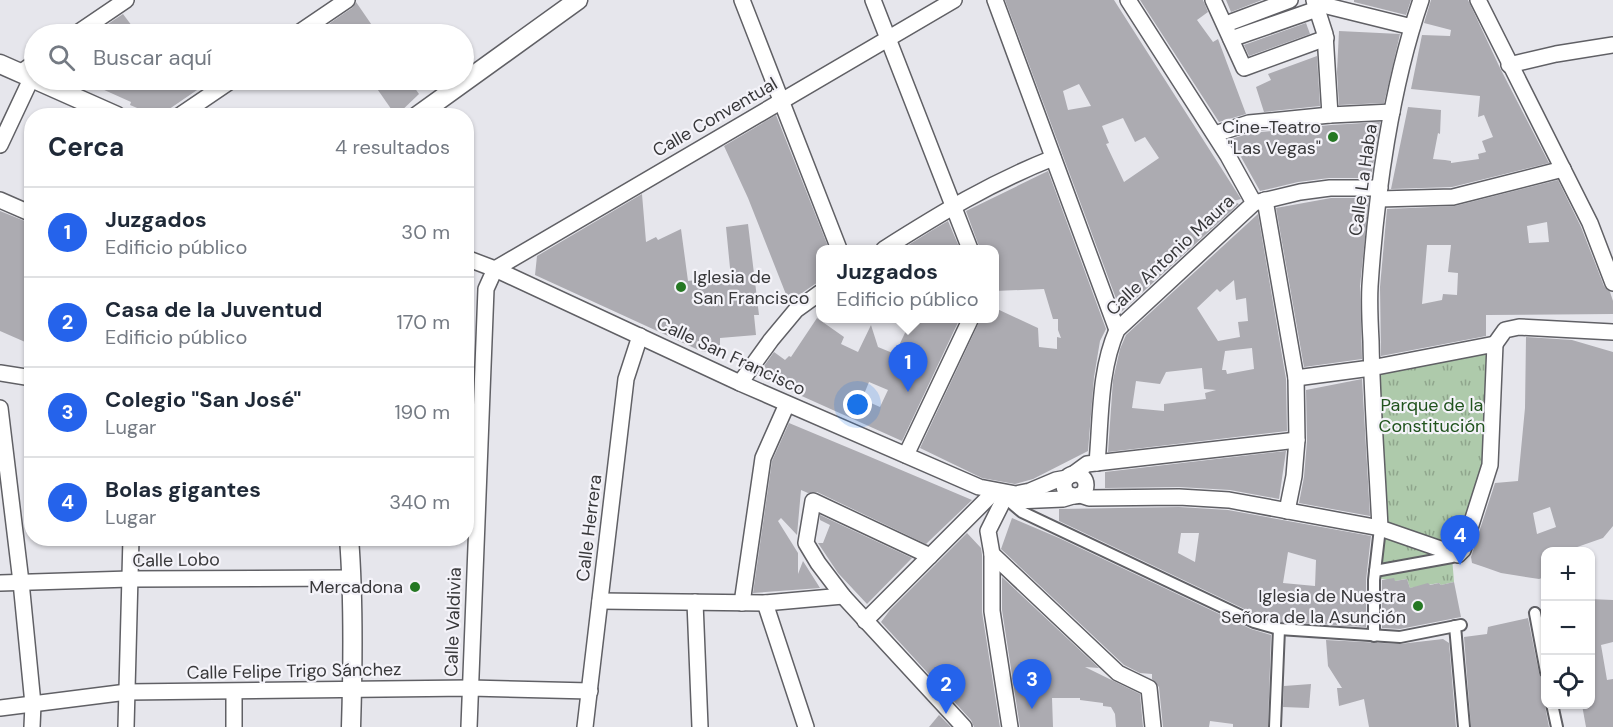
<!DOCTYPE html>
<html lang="es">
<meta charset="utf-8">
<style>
:root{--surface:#fff;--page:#f2f2f3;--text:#1f2937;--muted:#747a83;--line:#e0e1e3;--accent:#2563eb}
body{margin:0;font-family:"DM Sans",sans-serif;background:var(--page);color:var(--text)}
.controls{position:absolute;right:18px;bottom:18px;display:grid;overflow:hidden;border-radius:12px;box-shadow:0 2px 4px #0004}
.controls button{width:54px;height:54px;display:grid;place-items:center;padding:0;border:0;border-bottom:2px solid var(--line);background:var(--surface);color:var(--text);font:30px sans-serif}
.you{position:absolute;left:858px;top:405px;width:21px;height:21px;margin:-15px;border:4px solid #fff;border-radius:50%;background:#1a73e8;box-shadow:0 0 0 9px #1a73e833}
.badge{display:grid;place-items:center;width:39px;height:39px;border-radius:50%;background:var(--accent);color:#fff;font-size:20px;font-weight:700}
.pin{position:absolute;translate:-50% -50px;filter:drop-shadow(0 2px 3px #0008)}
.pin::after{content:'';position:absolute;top:32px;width:21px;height:18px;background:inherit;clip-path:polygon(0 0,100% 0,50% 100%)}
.popup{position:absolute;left:816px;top:245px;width:183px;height:78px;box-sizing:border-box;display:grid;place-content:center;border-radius:12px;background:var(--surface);filter:drop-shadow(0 2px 4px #0005);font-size:20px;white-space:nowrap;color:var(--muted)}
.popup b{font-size:22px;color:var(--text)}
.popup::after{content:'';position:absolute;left:50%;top:100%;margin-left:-12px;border:12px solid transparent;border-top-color:var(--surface)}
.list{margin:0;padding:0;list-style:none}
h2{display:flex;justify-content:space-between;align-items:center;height:78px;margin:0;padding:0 24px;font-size:26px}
h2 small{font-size:20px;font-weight:400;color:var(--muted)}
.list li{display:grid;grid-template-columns:39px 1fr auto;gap:18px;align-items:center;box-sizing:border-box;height:90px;padding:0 24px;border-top:2px solid var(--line)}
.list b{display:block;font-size:22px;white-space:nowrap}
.list p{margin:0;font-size:20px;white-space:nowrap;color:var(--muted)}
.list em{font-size:20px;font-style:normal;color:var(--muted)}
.icon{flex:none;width:33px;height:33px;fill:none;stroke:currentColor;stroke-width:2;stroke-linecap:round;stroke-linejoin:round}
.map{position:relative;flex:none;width:1613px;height:727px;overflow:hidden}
.search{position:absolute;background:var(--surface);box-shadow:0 2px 4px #0004;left:24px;top:24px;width:450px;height:66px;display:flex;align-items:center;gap:15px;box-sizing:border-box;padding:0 21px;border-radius:33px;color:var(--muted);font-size:22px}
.panel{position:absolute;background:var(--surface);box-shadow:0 2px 4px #0004;left:24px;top:108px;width:450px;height:438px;border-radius:24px}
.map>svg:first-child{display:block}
.grass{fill:url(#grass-tufts)}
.building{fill:#acabb1;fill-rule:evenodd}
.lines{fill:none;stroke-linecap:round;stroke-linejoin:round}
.pedestrian-casing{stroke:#606065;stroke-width:14}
.minor-casing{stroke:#606065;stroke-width:18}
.tertiary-casing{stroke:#606065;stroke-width:21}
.pedestrian{stroke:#fff;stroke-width:10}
.minor{stroke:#fff;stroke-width:15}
.tertiary{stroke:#fff;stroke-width:18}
.poi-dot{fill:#257823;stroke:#f4f3f9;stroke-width:2}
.labels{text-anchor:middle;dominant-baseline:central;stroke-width:4.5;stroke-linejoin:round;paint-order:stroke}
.street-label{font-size:18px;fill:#38383a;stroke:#f4f3f9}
.poi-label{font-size:18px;fill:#38383a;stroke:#f4f3f9;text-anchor:end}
.park-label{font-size:18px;fill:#20531d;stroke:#f4f3f9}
</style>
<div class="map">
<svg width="1613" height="727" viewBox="0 0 1613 727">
<defs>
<pattern id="grass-tufts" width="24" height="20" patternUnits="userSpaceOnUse" patternTransform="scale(1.5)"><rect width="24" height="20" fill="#aecaab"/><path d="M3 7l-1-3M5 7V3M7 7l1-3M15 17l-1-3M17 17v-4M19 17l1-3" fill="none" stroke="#8fa58c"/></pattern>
</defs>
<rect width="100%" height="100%" fill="#e6e6ec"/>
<!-- grass -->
<polygon class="grass" points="1495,344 1490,465 1452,557 1454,582 1441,585 1439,583 1410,588 1407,579 1395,581 1377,578 1380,528 1371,368"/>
<!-- building -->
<g class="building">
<path d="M1005,0H1114L1241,199L1233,201L1239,204L1121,312ZM1079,84L1091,106L1068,110L1063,91ZM1123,118L1135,142L1145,137L1159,158L1124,182L1106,144L1109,143L1102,126Z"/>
<polygon points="1140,0 1203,0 1208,12 1197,20 1213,42 1218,39 1246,114 1219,122"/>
<polygon points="1226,0 1262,0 1231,12"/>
<polygon points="1354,0 1411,0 1406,15 1354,2"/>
<polygon points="1431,0 1468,0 1500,68 1549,163 1452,187 1391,189 1408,107 1441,110 1440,134 1438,133 1433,159 1445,160 1451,161 1451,163 1479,159 1478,154 1486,152 1482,141 1493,137 1484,115 1478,117 1480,96 1411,89 1422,35 1450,36 1451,30 1424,23"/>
<polygon points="356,2 378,34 314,34 352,8"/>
<polygon points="123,14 138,34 93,34"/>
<polygon points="1306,23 1310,34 1249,56 1244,45"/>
<polygon points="1339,31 1400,34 1384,103 1339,105 1337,72"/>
<polygon points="1317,56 1320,106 1264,112 1256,87 1271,80 1268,74"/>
<polygon points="82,80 190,80 195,82 200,88 159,116 156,116 130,105 131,102"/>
<polygon points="371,80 409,80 419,94 396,116"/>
<polygon points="776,115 829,249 821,249 821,282 815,284 789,302 748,198 724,146"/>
<polygon points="1380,122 1371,178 1329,178 1298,182 1260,191 1231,139 1251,133 1254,134 1261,132 1331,125"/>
<polygon points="1048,171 1106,329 1100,341 1094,377 1088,451 1033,479 1015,484 982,478 920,448 981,318 995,318 995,308 1038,328 1039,347 1057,349 1057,337 1061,338 1058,330 1058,319 1053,319 1044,289 995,291 995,249 980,249 966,211"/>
<path d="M1558,180L1581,227L1604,286L1610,292L1613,301V314L1486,315V336L1381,356L1380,287L1387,209L1455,206ZM1547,222L1549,242L1529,243L1527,226ZM1427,245H1451L1448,272L1458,273L1457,295L1443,294L1442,300L1422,304Z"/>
<polygon points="642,194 646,242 656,237 658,240 681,229 688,281 711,278 711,283 731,278 726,227 748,224 759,315 754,315 756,335 720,338 720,347 715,352 703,352 535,275 537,256"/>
<polygon points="1331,198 1369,198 1360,286 1362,359 1304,367 1276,208"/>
<polygon points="0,211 32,224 32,345 0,331"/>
<path d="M1258,214L1286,379L1287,431L1108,452L1113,380L1120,349L1126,335ZM1234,280L1236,300L1246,298L1248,321L1238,322L1240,337L1218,341L1197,308L1217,289L1220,292ZM1252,348L1254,369L1227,374L1226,370H1222L1225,351ZM1202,368L1204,389L1216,390L1205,393L1206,399L1164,404V411L1132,408L1136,381L1160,384L1166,372Z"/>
<polygon points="948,221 960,249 902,249 931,231"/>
<path d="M817,318L844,337L841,344L858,352L871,325L878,347L895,354L912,318H960L902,441L766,380L762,369L774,352L785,360L789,356L791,357ZM869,382L888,390L880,407L862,399Z"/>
<path d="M1526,337L1572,340L1613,352V526L1603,538L1563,552H1545V577L1539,579L1501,573L1484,567L1472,563L1471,557L1495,483L1518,481L1525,408ZM1550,507L1556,527L1537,534L1533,513Z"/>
<polygon points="1362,379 1370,516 1299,503 1304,477 1307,441 1306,390"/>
<polygon points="789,423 861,453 972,500 926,544 817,492 808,493 801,490 797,535 781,518 778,521 798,553 798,574 803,561 820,588 753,593 772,461"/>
<polygon points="1286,451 1279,499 1230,490 1179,487 1105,488 1105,472"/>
<path d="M1179,507L1228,510L1371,536L1366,580V627L1280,622L1257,615L1059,521V509ZM1181,533H1199L1195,562L1178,553ZM1288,552L1316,560L1315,586L1283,583Z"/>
<polygon points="820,515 912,558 867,604 838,573 818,543 823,543 830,525 820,520"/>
<polygon points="1012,518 1059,538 1251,629 1271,635 1268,727 1233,727 1233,724 1210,721 1209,727 1163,727 1159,687 1152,679 1152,674 1140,673 1124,665 1001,549"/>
<polygon points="967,533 981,548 982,555 982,612 1000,727 974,727 971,720 881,622 890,610"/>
<polygon points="1002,577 1099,668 1085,667 1140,694 1143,727 1116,727 1115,714 1111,707 1103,706 1103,703 1080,700 1080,698 1052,698 1053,727 1020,727 1002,610"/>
<polygon points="1394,578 1395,581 1407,579 1410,588 1428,583 1430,585 1439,583 1441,585 1454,582 1461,617 1400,629 1382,628 1382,580"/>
<polygon points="1590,599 1613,600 1613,642 1601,645 1607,680 1613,679 1613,727 1586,727 1582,705 1590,705"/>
<polygon points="1528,618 1539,673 1541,677 1545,679 1545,706 1549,727 1471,727 1464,637 1487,634 1488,627 1492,626"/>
<polygon points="1443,639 1449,643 1456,727 1369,727 1364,699 1339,706 1337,688 1342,688 1328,666 1326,640 1400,644"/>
<polygon points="1311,684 1309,708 1283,707 1284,686"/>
<polygon points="939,715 951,727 929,727"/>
</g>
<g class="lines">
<!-- pedestrian casing -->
<g class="pedestrian-casing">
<g id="pedestrian">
<polyline points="1009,501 1022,512 1254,622 1279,629 1400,637 1461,625"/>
<polyline points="1375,571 1452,557"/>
<polyline points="1535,613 1546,672"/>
<polyline points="1455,626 1464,727"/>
<polyline points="1374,636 1374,580 1380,528"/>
<polyline points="1552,704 1557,727"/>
<polyline points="1275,727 1279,629"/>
</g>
</g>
<!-- minor casing -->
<g class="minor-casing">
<g id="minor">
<polyline points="742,0 839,249"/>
<polyline points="873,0 970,249"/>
<polyline points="995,0 1117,330"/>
<polyline points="1128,0 1228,156 1254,203"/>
<polyline points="1213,0 1244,68 1326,38"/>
<polyline points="1314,0 1325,34 1330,115"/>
<polyline points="1478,0 1590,223 1613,283"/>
<polyline points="1315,3 1412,27"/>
<polyline points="1226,24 1290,0"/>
<polyline points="76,34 126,0"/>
<polyline points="297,34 347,0"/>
<polyline points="1231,39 1317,9"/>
<polyline points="1509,65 1556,54 1613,45"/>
<polyline points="20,73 34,63"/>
<polyline points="179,116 232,80"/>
<polyline points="1215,134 1249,123 1330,115 1392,112"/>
<polyline points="0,145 32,77"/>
<polyline points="1379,199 1453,197 1563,169"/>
<polyline points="0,200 32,214"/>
<polyline points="1265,200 1296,378 1297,440 1294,476 1287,511"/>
<path d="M884,249C941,213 990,183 1053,158"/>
<polyline points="466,258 495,269 740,383 979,487 1016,494 1030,491 1056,480 1067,478"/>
<polyline points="1495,344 1505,330 1519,327 1613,332"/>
<polyline points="0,373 32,378"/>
<path d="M1296,378L1371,368L1495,344L1490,465L1463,550L1458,555L1380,528C1377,465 1372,403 1371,341C1370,323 1369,304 1370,286C1376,195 1391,87 1421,0"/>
<polyline points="740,383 771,340 796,310 821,292"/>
<polyline points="0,408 21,582 33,704 32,727"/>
<polyline points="906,455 971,318"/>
<path d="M1097,463C1101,419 1099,371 1117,330L1254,203L1300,192L1330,188H1380"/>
<circle cx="1075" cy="485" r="11"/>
<polyline points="1072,475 1087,464 1297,440"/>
<polyline points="1080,495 1089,498 1179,497 1229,500 1380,528"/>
<polyline points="1004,499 988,531 992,554 1118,673 1149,688 1153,727"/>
<polyline points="1015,501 1063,499 1073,496"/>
<polyline points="992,554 992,611 1010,727"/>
<polyline points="930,556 813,501 806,543 818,563 843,596 964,727"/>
<polyline points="0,583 130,579 352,578"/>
<polyline points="600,601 765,603 843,596"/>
<polyline points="695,602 700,727"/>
<polyline points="742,603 763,458 787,404"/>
<polyline points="765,603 806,727"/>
<polyline points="865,621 991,495"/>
<polyline points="0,708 127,692 470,688 590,691"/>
<polyline points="126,727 131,538"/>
<polyline points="234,727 234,692"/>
<polyline points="469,727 486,289 495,269 954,0"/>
<polyline points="585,727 626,379 640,336"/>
</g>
</g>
<!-- tertiary casing -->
<g class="tertiary-casing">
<g id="tertiary">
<polyline points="0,64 34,79"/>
<polyline points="36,80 117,116"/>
<polyline points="417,116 578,0"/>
<path d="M349,538C354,601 353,664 351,727"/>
</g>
</g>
<!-- pedestrian -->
<use href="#pedestrian" class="pedestrian"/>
<!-- minor -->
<use href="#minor" class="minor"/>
<!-- tertiary -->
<use href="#tertiary" class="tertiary"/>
</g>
<!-- markers -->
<g class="poi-dot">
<circle cx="1333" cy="137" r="6"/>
<circle cx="681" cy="287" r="6"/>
<circle cx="415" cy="587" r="6"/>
<circle cx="1418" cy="606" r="6"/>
</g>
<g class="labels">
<!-- street labels -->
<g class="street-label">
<text transform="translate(715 117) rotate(-30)">Calle Conventual</text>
<text transform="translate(1363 180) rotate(-82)">Calle La Haba</text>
<text transform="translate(1170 255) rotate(-43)">Calle Antonio Maura</text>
<text transform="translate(731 356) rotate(25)">Calle San Francisco</text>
<text transform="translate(589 528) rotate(-83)">Calle Herrera</text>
<text transform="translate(176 560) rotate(-1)">Calle Lobo</text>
<text transform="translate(453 622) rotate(-88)">Calle Valdivia</text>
<text transform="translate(294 671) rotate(-1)">Calle Felipe Trigo Sánchez</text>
</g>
<!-- poi labels -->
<g class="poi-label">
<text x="1321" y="127">Cine-Teatro<tspan x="1321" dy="21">"Las Vegas"</tspan></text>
<text x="693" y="277" text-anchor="start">Iglesia de<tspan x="693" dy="21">San Francisco</tspan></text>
<text x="403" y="587">Mercadona</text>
<text x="1406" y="596">Iglesia de Nuestra<tspan x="1406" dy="21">Señora de la Asunción</tspan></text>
</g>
<!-- park labels -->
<g class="park-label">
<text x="1432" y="405">Parque de la<tspan x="1432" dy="21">Constitución</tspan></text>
</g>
</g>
</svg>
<div class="controls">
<button>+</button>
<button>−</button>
<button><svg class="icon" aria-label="locate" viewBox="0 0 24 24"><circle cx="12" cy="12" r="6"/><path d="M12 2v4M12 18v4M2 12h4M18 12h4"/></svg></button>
</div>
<div class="you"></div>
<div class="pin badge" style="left:908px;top:392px">1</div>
<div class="popup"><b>Juzgados</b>Edificio público</div>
<div class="pin badge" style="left:946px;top:714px">2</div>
<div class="pin badge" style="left:1032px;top:709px">3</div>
<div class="pin badge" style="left:1460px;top:565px">4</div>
<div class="search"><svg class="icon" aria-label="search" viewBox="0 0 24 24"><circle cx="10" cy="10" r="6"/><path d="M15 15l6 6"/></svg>Buscar aquí</div>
<section class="panel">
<h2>Cerca<small>4 resultados</small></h2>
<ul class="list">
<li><span class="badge">1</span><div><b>Juzgados</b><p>Edificio público</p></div><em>30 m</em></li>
<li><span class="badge">2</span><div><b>Casa de la Juventud</b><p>Edificio público</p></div><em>170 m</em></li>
<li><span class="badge">3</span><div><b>Colegio &quot;San José&quot;</b><p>Lugar</p></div><em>190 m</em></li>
<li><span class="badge">4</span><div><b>Bolas gigantes</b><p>Lugar</p></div><em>340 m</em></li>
</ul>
</section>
</div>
